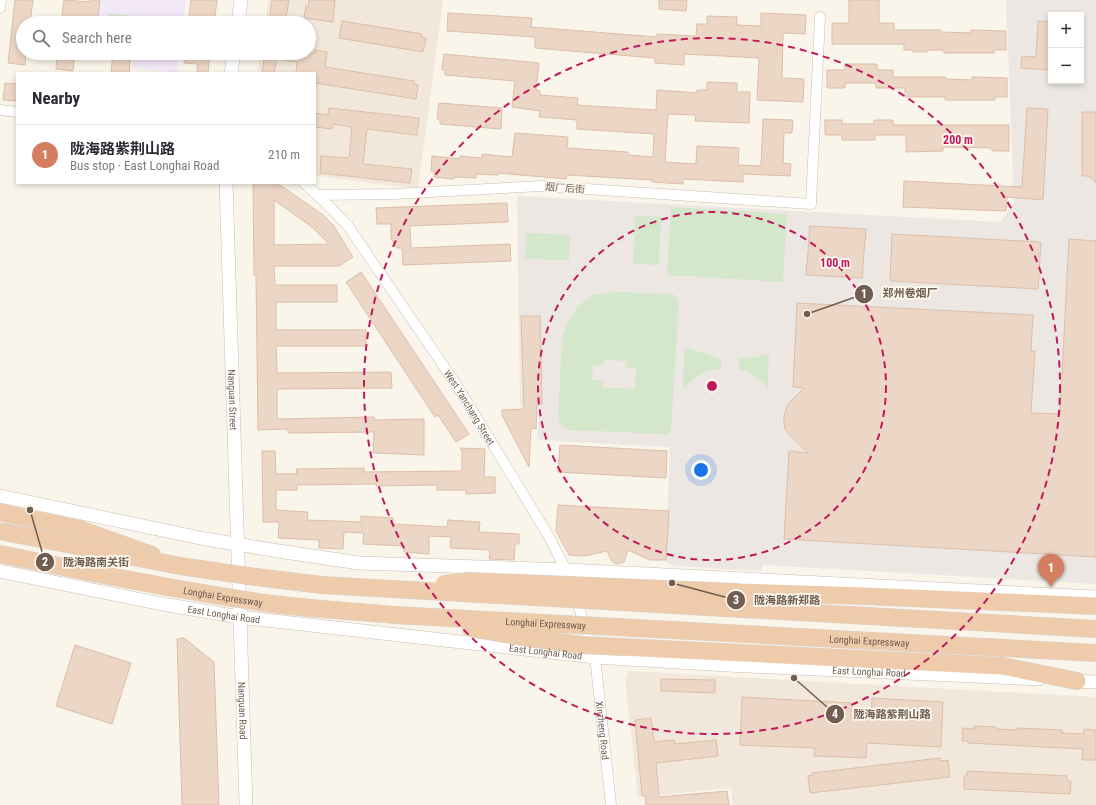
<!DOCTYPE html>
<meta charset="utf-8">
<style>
:root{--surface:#fff;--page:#f2f2f3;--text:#2b2b33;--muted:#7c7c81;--line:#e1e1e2;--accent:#d57e5f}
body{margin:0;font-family:"Roboto Condensed","Noto Sans SC",sans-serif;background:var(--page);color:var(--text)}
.controls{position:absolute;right:12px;top:12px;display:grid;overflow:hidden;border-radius:0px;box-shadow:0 2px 6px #0003}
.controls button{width:36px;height:36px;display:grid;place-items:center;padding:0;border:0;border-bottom:1px solid var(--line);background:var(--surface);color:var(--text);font:20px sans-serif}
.you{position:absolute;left:701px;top:470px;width:14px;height:14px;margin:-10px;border:3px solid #fff;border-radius:50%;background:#1a73e8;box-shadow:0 0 0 6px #1a73e833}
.badge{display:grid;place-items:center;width:26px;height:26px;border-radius:50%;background:var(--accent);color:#fff;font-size:13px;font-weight:700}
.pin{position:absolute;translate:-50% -33px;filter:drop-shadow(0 1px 2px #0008)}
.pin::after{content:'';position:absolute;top:21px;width:14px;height:12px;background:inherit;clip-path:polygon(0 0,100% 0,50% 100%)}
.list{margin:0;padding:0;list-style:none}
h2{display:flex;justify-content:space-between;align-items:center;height:52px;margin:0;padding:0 16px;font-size:17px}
h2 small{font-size:13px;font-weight:400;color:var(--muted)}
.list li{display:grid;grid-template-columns:26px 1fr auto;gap:12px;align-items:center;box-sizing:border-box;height:60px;padding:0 16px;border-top:1px solid var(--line)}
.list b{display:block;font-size:15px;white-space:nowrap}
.list p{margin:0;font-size:13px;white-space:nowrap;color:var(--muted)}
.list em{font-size:13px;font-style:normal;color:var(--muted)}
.icon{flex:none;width:22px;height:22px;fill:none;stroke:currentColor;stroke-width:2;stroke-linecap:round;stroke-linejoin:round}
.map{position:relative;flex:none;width:1096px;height:805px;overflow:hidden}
.search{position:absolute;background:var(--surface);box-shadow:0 2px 6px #0003;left:16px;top:16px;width:300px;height:44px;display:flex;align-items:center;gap:10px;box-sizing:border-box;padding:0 14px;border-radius:22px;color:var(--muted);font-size:15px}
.panel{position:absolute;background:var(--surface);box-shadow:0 2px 6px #0003;left:16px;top:72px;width:300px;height:112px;border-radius:0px}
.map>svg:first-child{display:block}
.residential{fill:#f1e7da}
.industrial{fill:#ece7e3;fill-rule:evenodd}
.education{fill:#f2e7f7}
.green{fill:#d5e7ca;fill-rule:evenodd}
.building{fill:#ecd6c5;stroke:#ddbea8;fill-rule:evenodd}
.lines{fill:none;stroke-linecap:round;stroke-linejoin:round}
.minor-casing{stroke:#cbbdb1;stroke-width:11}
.tertiary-casing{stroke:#cbbdb1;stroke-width:14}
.trunk-casing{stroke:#d8d2ce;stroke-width:18}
.minor{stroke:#fff;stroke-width:10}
.tertiary{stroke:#fff;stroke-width:13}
.trunk{stroke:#eecbaa;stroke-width:17}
.trunk-bridge-casing{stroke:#d8d2ce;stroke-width:18;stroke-linecap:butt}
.trunk-bridge{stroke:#eecbaa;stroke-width:17}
.ring{fill:none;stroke:#c2185b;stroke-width:2;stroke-dasharray:7 5}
.labels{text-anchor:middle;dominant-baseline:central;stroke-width:3.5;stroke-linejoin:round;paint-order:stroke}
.street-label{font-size:10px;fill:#725e50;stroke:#fdf9f0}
.centre{fill:#c2185b;stroke:#fdf9f0;stroke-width:2}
.ring-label{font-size:12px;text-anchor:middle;font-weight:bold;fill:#c2185b;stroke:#fdf9f0;stroke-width:3.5;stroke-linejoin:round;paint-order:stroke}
.leader{fill:none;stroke:#725e50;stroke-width:1.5}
.callout-dot{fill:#725e50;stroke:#fdf9f0;stroke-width:1.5}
.mark-label{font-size:12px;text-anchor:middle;font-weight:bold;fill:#fff}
.callout-label{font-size:11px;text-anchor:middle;font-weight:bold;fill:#725e50;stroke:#fdf9f0;stroke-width:3.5;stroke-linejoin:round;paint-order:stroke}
</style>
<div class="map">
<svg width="1096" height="805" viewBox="0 0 1096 805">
<rect width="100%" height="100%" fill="#faf5ea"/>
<!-- residential -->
<g class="residential">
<polygon points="268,0 443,0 418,189 317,176 315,174 315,73 257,73 260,53 309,53 309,23 265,23"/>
<polygon points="629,671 1096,697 1096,805 733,805 731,788 638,797 625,679"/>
</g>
<!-- industrial -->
<path class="industrial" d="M1006,0H1096V584L762,565L761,571L721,569L676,566L665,562L670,447L537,440L539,408L520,407L517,196L1001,222L1014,202ZM1051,15H1081V81H1051Z"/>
<!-- education -->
<g class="education">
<polygon points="88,0 186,0 183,23 85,23"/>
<polygon points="134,53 179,53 177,73 132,68"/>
</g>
<!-- green -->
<g class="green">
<polygon points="109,14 157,18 156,23 108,23"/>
<polygon points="671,207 787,214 783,282 667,275"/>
<polygon points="635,216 661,217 659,265 633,264"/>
<polygon points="526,233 570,235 569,260 525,259"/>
<path d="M617,292L672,294L676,296L679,300L671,430L669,433L664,434L569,430L560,424L558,419L561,360L563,334L569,320L576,309L585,300L593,295ZM604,360L626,361V368H636L635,389L602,387L603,381L592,380L593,365H604Z"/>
<path d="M688,348L705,354L721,359V368C706,370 694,376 685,388H683L684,350Z"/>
<path d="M769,354L768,388C761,378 751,372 739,369V359L761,356Z"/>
</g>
<!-- building -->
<g class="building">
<polygon points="15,0 33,0 30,23 23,23 23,53 26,53 25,65 8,63"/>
<polygon points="64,0 90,2 90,0 100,0 97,23 61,23"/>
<polygon points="191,0 217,0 214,23 188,23"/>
<polygon points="272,0 289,0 285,23 269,23"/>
<polygon points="309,0 335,0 333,22 304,18 306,6 308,7"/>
<polygon points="659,0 687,0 686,11 659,9"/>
<polygon points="849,0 879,0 879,23 894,23 894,30 941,30 941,32 971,33 971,30 1006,31 1006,50 994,50 994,53 944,53 944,50 927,50 927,52 913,52 913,50 904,50 904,44 832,44 832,23 849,23"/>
<polygon points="448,13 532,18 531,27 657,37 657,34 696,36 697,24 707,24 707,16 737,17 737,25 761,26 761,13 806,15 805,34 783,33 782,78 804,79 803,102 757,100 759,58 684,54 684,65 655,63 655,58 535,48 535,37 447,31"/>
<polygon points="342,21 422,34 421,37 426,38 423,52 339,38"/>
<polygon points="1038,21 1051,22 1050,70 1021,68 1022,56 1036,57"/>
<polygon points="315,50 327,52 325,67 414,81 414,84 418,85 416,99 315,83 315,73 296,73 297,62 277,59 277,56 274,73 262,73 265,53 315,53"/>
<polygon points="57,53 75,53 73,71 56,69"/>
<polygon points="113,53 131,53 129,73 111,73"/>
<polygon points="185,53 210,53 208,73 197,73 198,64 184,63"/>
<polygon points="444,54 539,63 536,90 540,91 540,95 578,98 577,105 656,110 657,90 697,93 697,90 707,90 707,82 737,83 737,92 750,92 749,123 695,121 696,115 668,114 665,162 694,164 695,163 696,163 697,146 723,147 739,148 738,165 761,166 763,119 793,120 792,133 784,133 783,163 791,164 790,176 743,174 743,182 683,179 683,184 652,182 652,180 567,175 566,179 498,173 498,175 476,174 476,178 455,177 454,179 434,177 434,171 431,171 432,156 460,159 460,156 482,158 482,154 512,157 515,133 568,137 567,148 628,152 628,155 653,157 654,134 577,129 577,120 539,117 540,111 512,107 515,81 445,75 445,70 442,70"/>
<polygon points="845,64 877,64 877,70 893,70 893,77 945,77 945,79 972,80 972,77 1007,78 1007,97 995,97 995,100 945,100 945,97 905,97 905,88 876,88 876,83 845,83 845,88 827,88 827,70 845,70"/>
<polygon points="5,83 17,84 17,101 3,100"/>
<polygon points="439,103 502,108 501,129 440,124 440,119 437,119"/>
<polygon points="329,108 419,118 417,135 367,129 363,164 412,169 410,183 320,173 321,156 349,158 352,127 333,124 332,129 315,127 315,113 328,115"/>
<polygon points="1027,108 1048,109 1043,200 1007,197 1006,211 903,207 904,181 1022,187"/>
<polygon points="1082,112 1096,112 1096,183 1089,176 1082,176"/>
<polygon points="825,120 842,120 842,124 874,124 874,120 893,120 893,125 1009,125 1009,151 992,151 992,148 943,147 943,151 906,152 906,135 875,135 875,140 842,140 842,135 825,135"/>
<path d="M253,183H277L323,215L333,225L353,257L339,266H274L275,285H337V302H276V330H366V346H276L277,373L391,372L392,388L277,389V419L374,417V420L424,419V455L373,453L374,432L288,433V429L258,430L256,275H254ZM274,200L312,227L329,244L274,245Z"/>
<polygon points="507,203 508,222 410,226 411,248 510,244 511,261 403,265 402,248 397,248 391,239 391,224 377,224 376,208"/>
<polygon points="810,226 866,229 862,278 806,275"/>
<polygon points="892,234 1041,242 1038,289 890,281"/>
<polygon points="1069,239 1096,241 1096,557 784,539 789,451 808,453 789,434 785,429 784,422 784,416 788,404 804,388 793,387 797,303 1033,315 1031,351 1035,351 1031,413 1060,414"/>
<polygon points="361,272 469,434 456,442 438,415 435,417 346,282"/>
<polygon points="521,316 540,316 542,404 537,404 536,429 531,428 529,467 502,415 502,410 524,409"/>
<polygon points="560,445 667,451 666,478 558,472"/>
<polygon points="460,448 485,449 484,477 495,477 495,493 466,494 466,490 437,490 437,485 376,486 376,484 297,485 297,490 276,490 276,510 308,512 307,520 361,522 361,516 393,518 393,524 447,527 448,520 480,522 479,532 519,534 519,544 515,544 514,560 489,559 490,550 450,548 451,537 429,536 429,554 404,552 404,546 363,544 364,533 344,532 343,549 319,548 319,540 278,538 279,522 263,522 262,451 275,451 276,474 297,474 296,469 364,468 364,472 462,471 462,452"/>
<polygon points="558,505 669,511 666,560 650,560 628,550 624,562 617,564 614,563 611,560 607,551 584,556 569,555 556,531"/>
<polygon points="184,638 214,662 219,805 182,805 177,639"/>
<polygon points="75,645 131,663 112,724 56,706"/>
<polygon points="661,679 715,680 715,693 661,691"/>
<polygon points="742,697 851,703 851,717 871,718 872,698 943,702 941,747 867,743 866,758 814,756 815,748 740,745"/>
<polygon points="651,718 654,742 674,740 675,744 716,740 718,756 656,763 659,797 727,791 729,805 646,805 645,795 642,796 635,720"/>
<polygon points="974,726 996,727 996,729 1017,730 1017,728 1062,730 1062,733 1084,734 1084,729 1096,730 1096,760 1082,760 1083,749 968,743 968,741 962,741 963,728 974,729"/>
<polygon points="940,758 940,761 948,760 950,777 810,793 808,776 813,775 812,773"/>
<polygon points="967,771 1067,776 1067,781 1071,781 1070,794 964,789 964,776 967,776"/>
</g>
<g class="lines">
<!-- minor casing -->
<g class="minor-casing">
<g id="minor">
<polyline points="0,8 1,0"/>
<polyline points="0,110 17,112"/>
<path id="s1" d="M304,183L325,202L348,226L458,387L548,535L568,574"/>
<polyline points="318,195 394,194 541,186 811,204 820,17"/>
<path id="s2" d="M575,595L595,657L611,805"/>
</g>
</g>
<!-- tertiary casing -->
<g class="tertiary-casing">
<g id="tertiary">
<polyline points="238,23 241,0"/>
<polyline points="231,73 234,53"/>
<path id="s3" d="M226,183L246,805"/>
<polyline points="0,496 205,539 285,552 359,563 567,570 1096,597"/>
<path id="s4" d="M0,571L157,603L239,617L595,657L727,665L1039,679"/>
<polyline points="1069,681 1096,682"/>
</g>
</g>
<!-- trunk casing -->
<g class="trunk-casing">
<g id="trunk">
<polyline points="0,512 79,529 152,555"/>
<polyline points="737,592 865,596 1096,606"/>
<polyline points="622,647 1002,666 1077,681"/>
</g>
</g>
<!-- minor -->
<use href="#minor" class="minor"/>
<!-- tertiary -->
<use href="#tertiary" class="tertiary"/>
<!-- trunk -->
<use href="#trunk" class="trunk"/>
<!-- trunk-bridge casing -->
<g class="trunk-bridge-casing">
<g id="trunk-bridge">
<polyline points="0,531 180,566 256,577 322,585 1096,629"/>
<path id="s5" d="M0,554C88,572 176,590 265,603C308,609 352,611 395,615L1096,653"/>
<polyline points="444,584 469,581 737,592"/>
<polyline points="470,628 528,638 582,645 622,647"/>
</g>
</g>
<!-- trunk-bridge -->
<use href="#trunk-bridge" class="trunk-bridge"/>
</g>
<!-- distance rings -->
<g class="ring">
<circle cx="712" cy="386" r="174"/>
<circle cx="712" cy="386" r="348"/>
</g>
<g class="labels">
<!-- street labels -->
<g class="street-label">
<text transform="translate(565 188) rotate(4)">烟厂后街</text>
<text stroke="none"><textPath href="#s3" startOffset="217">Nanguan Street</textPath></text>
<text stroke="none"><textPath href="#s1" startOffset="280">West Yanchang Street</textPath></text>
<text stroke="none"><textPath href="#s5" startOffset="227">Longhai Expressway</textPath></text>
<text stroke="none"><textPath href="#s4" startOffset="228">East Longhai Road</textPath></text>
<text stroke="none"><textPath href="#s5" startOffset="551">Longhai Expressway</textPath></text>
<text stroke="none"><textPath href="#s5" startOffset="875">Longhai Expressway</textPath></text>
<text stroke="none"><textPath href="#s4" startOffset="552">East Longhai Road</textPath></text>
<text stroke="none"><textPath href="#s4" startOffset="876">East Longhai Road</textPath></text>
<text stroke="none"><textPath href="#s3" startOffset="528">Nanguan Road</textPath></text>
<text stroke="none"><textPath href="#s2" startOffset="139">Xinzheng Road</textPath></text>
</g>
</g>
<circle cx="712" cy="386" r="6" class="centre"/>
<g class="ring-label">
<text x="958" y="144">200 m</text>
<text x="835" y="267">100 m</text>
</g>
<!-- callouts -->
<path class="leader" d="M807 314L864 294M30 510L45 562M672 583L736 600M794 678L835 714"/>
<g class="callout-dot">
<circle cx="807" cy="314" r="4"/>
<circle cx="30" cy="510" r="4"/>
<circle cx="672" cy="583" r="4"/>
<circle cx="794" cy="678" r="4"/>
<circle cx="864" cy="294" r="10"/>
<circle cx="45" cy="562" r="10"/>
<circle cx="736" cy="600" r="10"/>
<circle cx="835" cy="714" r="10"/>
</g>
<g class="mark-label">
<text x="864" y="298">1</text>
<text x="45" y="566">2</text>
<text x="736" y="604">3</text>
<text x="835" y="718">4</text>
</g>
<g class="callout-label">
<text x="910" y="297">郑州卷烟厂</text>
<text x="96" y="566">陇海路南关街</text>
<text x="787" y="604">陇海路新郑路</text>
<text x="892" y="718">陇海路紫荆山路</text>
</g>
</svg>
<div class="controls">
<button>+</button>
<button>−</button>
</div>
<div class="you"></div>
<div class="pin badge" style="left:1051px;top:587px">1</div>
<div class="search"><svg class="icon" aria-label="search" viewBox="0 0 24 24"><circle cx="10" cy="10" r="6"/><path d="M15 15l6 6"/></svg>Search here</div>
<section class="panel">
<h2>Nearby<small></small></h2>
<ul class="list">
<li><span class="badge">1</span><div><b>陇海路紫荆山路</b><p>Bus stop · East Longhai Road</p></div><em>210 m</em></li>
</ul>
</section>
</div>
